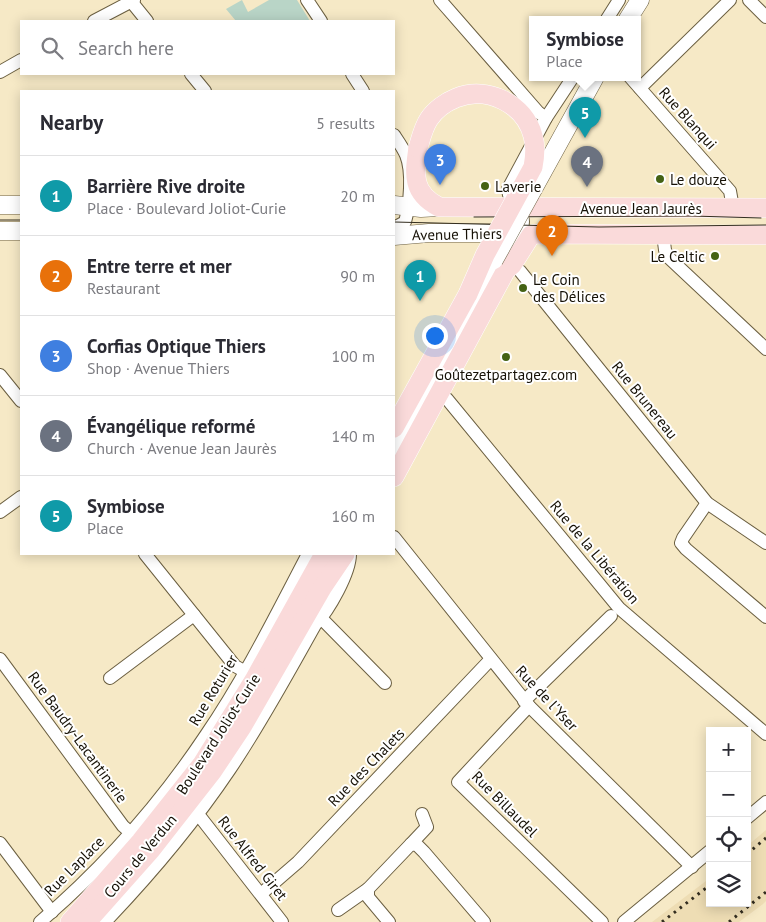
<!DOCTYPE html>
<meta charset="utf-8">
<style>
:root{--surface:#fff;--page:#f7f7f7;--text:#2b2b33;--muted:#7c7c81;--line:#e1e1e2;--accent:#0b8043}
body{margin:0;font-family:"PT Sans",sans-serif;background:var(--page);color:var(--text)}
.controls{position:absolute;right:15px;bottom:15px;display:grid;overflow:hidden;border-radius:0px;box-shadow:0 2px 12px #0003}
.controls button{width:45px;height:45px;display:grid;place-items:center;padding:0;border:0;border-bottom:1px solid var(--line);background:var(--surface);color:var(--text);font:25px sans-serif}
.you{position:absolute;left:434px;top:335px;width:18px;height:18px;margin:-12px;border:4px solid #fff;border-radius:50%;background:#1a73e8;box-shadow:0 0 0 8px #1a73e833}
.badge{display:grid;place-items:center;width:32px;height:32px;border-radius:50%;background:var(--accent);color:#fff;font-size:16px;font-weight:700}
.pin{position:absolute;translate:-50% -41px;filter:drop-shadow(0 1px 2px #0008)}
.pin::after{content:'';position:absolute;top:26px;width:18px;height:15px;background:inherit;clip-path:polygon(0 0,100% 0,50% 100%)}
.popup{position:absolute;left:529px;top:16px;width:112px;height:65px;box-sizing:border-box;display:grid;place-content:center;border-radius:0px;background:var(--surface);filter:drop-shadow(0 1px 4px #0005);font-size:16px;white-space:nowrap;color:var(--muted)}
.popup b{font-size:19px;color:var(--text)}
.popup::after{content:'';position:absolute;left:50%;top:100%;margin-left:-10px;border:10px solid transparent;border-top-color:var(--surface)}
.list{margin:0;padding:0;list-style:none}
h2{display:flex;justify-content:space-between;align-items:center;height:65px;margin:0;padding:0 20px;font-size:21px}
h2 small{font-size:16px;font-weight:400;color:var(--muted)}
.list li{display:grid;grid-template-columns:32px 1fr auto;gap:15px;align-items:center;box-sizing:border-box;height:80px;padding:0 20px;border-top:1px solid var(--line)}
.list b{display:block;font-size:19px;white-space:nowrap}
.list p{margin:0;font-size:16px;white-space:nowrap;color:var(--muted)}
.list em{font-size:16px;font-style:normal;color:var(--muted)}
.icon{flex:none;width:28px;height:28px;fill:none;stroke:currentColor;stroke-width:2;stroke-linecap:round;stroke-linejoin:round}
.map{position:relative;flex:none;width:766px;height:922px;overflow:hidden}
.search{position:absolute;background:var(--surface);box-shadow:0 2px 12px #0003;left:20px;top:20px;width:375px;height:55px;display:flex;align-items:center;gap:12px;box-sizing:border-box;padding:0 18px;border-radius:0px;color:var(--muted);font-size:19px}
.panel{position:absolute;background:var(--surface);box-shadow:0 2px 12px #0003;left:20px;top:90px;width:375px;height:465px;border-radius:0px}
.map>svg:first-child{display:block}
.built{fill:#eeddb4}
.green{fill:#b9d5c7}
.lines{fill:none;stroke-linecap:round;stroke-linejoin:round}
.minor-casing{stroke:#6b5f41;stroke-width:14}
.secondary-casing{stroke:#6b5f41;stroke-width:19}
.primary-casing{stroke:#fff;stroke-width:20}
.minor{stroke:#fff;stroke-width:12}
.secondary{stroke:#fff;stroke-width:18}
.primary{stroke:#fadada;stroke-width:19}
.tram{stroke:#332d1f;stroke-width:1}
.rail{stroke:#332d1f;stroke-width:3;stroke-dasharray:2.5 5;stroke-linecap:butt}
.secondary-bridge-casing{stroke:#6b5f41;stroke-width:19;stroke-linecap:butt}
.primary-bridge-casing{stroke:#fff;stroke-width:20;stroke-linecap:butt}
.secondary-bridge{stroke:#fff;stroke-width:18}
.primary-bridge{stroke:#fadada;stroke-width:19}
.poi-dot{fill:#446214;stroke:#fff;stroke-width:2}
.labels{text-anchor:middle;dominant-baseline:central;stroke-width:4;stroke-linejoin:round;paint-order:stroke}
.street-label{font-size:15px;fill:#161106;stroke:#fff}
.poi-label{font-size:15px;fill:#161106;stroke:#fff;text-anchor:start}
</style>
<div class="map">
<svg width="766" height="922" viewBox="0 0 766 922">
<rect width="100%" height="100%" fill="#f6e9c6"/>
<!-- built -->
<polygon class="built" points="766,830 766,901 763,904 739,922 652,922 710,878 710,903 747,903 747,846"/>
<!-- green -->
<polygon class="green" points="242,0 248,12 269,0 297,0 310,21 236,21 226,9"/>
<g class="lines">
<!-- minor casing -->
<g class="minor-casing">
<g id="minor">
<polyline points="130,0 147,21"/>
<polyline points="307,0 321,21"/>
<polyline points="440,0 538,112 546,118"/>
<polyline points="749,0 766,17"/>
<polyline points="607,19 619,0"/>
<polyline points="94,21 134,0"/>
<polyline points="0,72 21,60"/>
<polyline points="191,74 205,91"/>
<polyline points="352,74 363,91"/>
<polyline points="630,77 730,191 733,208"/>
<polyline points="640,88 730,0"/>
<path d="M394,135C398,141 403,148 406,155C413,172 410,204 405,222L394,228"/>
<polyline points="663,234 665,250 668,257 766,349"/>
<path d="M513,250C517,242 526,226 522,216C518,205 509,204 508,189L546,118L573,77"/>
<polyline points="512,265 520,271 707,503 766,543"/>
<polyline points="0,375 21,401"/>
<polyline points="438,395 447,399 619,608 766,734"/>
<polyline points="707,503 683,538 681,543 686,549 766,617"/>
<polyline points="0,512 21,497"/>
<polyline points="394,537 529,706 692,867"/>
<polyline points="145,554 235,666 244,671"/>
<polyline points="321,618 385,683"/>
<polyline points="0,659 123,826 131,833"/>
<polyline points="110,678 194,615"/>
<polyline points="524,701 611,616"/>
<polyline points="529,706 458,782 602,922"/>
<polyline points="196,814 201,818 282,922"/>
<polyline points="747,818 766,802"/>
<polyline points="0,843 52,912"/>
<polyline points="411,844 427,827 422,814"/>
<polyline points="261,894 298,862 491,659"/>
<polyline points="338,910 368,889"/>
<path d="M40,922C103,868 160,804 206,735C245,678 276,615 308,554"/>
<path d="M105,922C149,876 195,821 230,769C261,723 288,673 315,625C329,610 350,573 350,554"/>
<polyline points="389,922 368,897 368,889 411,844 417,845 424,852 484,922"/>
<polyline points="624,922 710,851"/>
</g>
</g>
<!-- secondary casing -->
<g class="secondary-casing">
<g id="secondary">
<polyline points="628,19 640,0"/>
<polyline points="0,205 21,205"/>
<polyline points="394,205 421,208 439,207"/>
<polyline points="0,231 21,231"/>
<polyline points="394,236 429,233 511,233"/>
<polyline points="394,448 477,298 494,260"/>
</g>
</g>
<!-- primary casing -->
<g class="primary-casing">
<g id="primary">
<path d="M418,148C414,175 412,193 439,207L766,208"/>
<polyline points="394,428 468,294"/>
<polyline points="394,477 506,270 512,265 531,235 535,234 766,235"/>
<polyline points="70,922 141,841 202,764 254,680 324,554"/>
<polyline points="87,922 151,850 212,772 242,727 322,588 345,554"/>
</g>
</g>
<!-- minor -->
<use href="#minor" class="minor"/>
<!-- secondary -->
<use href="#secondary" class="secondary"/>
<!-- primary -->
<use href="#primary" class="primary"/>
<!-- tram -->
<g class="tram">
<polyline points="474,217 692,216 761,218"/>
<polyline points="0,220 21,220"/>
<polyline points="394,222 599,227 766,225"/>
</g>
<!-- rail -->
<g class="rail">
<polyline points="747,854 766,838"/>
<polyline points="662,922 710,885"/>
<polyline points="729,922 766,892"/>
</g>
<!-- secondary-bridge casing -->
<g class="secondary-bridge-casing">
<polyline id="secondary-bridge" points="494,260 595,77"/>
</g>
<!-- primary-bridge casing -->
<g class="primary-bridge-casing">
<path id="primary-bridge" d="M418,148C421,138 423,128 429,119C435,110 446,102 456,98C487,85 525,104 533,136C536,147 535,157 533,167L485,255L468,294"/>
</g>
<!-- secondary-bridge -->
<use href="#secondary-bridge" class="secondary-bridge"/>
<!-- primary-bridge -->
<use href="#primary-bridge" class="primary-bridge"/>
</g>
<!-- markers -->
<g class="poi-dot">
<circle cx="660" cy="179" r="5"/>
<circle cx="485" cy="186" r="5"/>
<circle cx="715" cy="256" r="5"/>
<circle cx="523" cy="288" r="5"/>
<circle cx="506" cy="357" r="5"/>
</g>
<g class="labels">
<!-- street labels -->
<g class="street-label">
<text transform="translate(688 118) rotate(48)">Rue Blanqui</text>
<text x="641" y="208">Avenue Jean Jaurès</text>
<text transform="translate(457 234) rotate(-1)">Avenue Thiers</text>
<text transform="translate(645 400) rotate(51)">Rue Brunereau</text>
<text transform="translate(595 552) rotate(50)">Rue de la Libération</text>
<text transform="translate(213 690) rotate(-59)">Rue Roturier</text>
<text transform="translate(547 698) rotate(47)">Rue de l'Yser</text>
<text transform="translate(218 734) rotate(-57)">Boulevard Joliot-Curie</text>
<text transform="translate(78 737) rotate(54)">Rue Baudry-Lacantinerie</text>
<text transform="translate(366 767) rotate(-46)">Rue des Chalets</text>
<text transform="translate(505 804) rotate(45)">Rue Billaudel</text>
<text transform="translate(140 856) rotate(-50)">Cours de Verdun</text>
<text transform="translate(253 858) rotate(52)">Rue Alfred Giret</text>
<text transform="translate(74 866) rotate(-45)">Rue Laplace</text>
</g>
<!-- poi labels -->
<g class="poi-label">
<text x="670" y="179">Le douze</text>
<text x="495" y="186">Laverie</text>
<text x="705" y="256" text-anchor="end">Le Celtic</text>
<text x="533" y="279">Le Coin<tspan x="533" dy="17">des Délices</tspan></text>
<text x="506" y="374" text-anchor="middle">Goûtezetpartagez.com</text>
</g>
</g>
</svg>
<div class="controls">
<button>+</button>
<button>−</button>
<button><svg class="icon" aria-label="locate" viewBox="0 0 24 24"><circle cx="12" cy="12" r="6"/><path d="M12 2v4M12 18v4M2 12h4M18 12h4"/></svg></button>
<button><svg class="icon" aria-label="layers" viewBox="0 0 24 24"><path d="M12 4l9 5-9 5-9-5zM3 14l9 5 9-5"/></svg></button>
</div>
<div class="you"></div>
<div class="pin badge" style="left:420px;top:301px;background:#0f9aa8">1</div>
<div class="pin badge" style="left:552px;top:256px;background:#e8710a">2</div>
<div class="pin badge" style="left:440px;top:185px;background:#3f7fe0">3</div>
<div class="pin badge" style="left:587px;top:187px;background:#6b7280">4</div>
<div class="pin badge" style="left:585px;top:138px;background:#0f9aa8">5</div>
<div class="popup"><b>Symbiose</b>Place</div>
<div class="search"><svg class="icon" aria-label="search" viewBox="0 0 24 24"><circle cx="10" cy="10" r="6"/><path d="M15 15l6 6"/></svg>Search here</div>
<section class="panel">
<h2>Nearby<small>5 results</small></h2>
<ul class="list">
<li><span class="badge" style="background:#0f9aa8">1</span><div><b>Barrière Rive droite</b><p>Place · Boulevard Joliot-Curie</p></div><em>20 m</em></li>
<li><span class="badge" style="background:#e8710a">2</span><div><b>Entre terre et mer</b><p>Restaurant</p></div><em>90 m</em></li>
<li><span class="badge" style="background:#3f7fe0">3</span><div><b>Corfias Optique Thiers</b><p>Shop · Avenue Thiers</p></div><em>100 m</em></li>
<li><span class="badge" style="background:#6b7280">4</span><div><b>Évangélique reformé</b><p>Church · Avenue Jean Jaurès</p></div><em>140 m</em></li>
<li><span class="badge" style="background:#0f9aa8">5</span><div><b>Symbiose</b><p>Place</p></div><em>160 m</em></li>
</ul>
</section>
</div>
